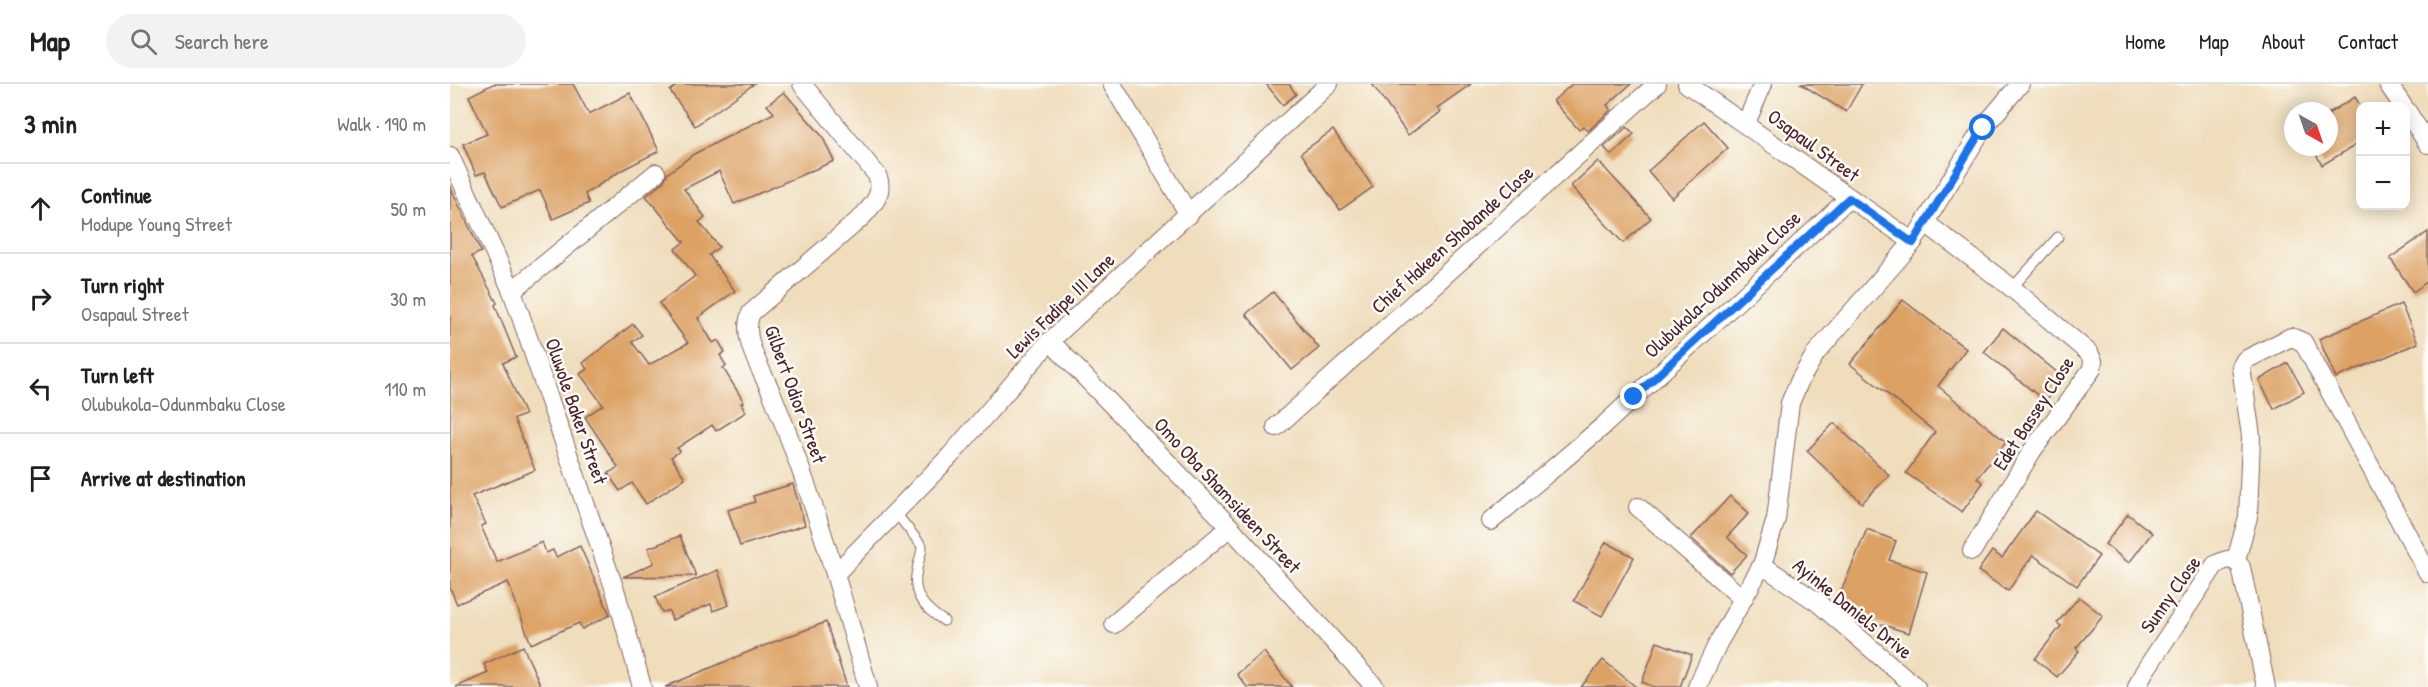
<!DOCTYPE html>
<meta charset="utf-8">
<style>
:root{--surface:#fff;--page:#f2f2f2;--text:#202124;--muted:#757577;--line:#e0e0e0}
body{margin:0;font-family:"Patrick Hand",sans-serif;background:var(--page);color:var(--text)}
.controls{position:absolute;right:18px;top:18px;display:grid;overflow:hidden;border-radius:12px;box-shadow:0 3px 15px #0003}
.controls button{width:54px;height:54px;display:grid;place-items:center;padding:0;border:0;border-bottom:2px solid var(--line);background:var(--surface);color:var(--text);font:30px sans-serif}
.compass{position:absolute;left:1834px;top:18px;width:54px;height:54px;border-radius:50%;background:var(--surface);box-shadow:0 3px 15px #0003;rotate:140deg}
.stop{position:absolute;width:18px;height:18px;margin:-14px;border:4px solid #1a73e8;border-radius:50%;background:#fff}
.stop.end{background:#1a73e8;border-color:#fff;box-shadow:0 2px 6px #0008}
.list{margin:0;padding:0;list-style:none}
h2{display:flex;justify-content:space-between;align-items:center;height:78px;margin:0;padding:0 24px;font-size:26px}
h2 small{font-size:20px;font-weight:400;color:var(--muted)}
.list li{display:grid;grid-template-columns:39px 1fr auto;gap:18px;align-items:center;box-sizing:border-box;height:90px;padding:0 24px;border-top:2px solid var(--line)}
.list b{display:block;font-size:22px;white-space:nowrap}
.list p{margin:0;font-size:20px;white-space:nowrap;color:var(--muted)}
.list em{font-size:20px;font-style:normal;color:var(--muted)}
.icon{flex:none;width:33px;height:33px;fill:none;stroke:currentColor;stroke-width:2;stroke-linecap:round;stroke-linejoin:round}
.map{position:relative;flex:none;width:1978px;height:603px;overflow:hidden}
header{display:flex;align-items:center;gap:36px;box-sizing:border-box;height:84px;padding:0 30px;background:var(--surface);border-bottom:2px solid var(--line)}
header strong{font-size:28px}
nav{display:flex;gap:33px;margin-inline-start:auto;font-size:21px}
.search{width:420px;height:54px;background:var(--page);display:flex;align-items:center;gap:15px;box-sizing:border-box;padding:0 21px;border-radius:33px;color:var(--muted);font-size:22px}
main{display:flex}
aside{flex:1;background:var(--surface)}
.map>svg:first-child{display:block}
.building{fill:#dca164}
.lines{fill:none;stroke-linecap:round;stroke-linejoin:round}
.lane-casing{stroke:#84625e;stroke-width:11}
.street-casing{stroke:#84625e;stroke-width:20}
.lane{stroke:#fff;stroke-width:9}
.street{stroke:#fff;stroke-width:18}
.route{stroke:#1a73e8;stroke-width:8}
.labels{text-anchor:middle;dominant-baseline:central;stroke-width:5;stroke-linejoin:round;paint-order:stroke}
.street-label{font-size:20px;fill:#4a1f2b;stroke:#fdfcf7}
</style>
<header>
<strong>Map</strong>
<div class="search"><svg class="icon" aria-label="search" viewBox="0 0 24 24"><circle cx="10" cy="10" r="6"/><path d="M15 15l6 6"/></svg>Search here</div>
<nav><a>Home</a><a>Map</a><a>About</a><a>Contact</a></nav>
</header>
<main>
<aside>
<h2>3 min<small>Walk · 190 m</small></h2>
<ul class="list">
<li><svg class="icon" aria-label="ahead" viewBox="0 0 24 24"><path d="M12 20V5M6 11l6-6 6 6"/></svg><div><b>Continue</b><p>Modupe Young Street</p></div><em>50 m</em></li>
<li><svg class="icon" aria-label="right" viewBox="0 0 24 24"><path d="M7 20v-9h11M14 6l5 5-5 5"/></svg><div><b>Turn right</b><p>Osapaul Street</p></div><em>30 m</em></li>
<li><svg class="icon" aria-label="left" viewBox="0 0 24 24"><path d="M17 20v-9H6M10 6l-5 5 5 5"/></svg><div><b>Turn left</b><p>Olubukola-Odunmbaku Close</p></div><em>110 m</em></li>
<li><svg class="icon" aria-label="arrive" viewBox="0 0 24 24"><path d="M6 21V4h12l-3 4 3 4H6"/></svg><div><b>Arrive at destination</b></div></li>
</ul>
</aside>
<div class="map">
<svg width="1978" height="603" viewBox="0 0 1978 603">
<rect width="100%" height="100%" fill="#fdfcf7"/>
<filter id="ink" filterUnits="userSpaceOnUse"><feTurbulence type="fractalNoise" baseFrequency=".0167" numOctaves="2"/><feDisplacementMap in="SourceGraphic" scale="12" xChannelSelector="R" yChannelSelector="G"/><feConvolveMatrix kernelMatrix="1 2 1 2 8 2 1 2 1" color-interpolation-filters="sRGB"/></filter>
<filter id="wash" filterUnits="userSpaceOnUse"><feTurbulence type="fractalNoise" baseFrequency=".008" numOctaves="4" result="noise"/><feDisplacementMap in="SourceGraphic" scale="24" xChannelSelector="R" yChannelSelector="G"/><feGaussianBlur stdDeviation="1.35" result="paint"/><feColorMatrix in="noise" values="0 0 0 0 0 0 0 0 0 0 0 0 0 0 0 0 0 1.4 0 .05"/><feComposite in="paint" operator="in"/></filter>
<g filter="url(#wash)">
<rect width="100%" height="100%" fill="#efddbc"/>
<g id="blocks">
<!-- building -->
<g class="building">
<polygon points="43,0 123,0 139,30 180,9 209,67 172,86 135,110 139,119 103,135 90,106 52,123 35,88 26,91 13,60 37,50 19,12"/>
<polygon points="229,0 304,0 245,42 220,7"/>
<polygon points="816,0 839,0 846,10 833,21"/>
<polygon points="922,0 1021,0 987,24 990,28 958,51"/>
<polygon points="1122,0 1181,0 1157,21 1161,26 1138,47 1133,42 1129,46 1103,17"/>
<polygon points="1351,0 1412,0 1396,28"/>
<polygon points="334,8 372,52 384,77 284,120 269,87 234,105 255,133 249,138 269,163 259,171 285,207 248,234 263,259 268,256 275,268 270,271 276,282 273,284 294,318 291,319 296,328 266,347 262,341 227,364 230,367 221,373 235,394 196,420 182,399 170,407 158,390 168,383 135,333 153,321 130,290 137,285 133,279 183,240 192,251 182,258 199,281 238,259 209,219 245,192 225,165 234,158 196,112 213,98 217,90 244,70 324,29 317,21"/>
<polygon points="1905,13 1911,23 1911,58 1872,81 1862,63 1879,63 1879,29"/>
<polygon points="1254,37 1278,64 1222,114 1198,87"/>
<polygon points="1177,43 1184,50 1161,71 1154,63"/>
<polygon points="883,46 923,103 890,126 851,69"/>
<polygon points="1148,77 1201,134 1173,159 1121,102"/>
<polygon points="0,102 31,168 22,172 47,219 45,221 66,273 53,279 75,331 64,335 85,386 22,412 36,440 31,442 47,478 92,458 96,469 103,466 106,473 130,462 160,531 132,545 129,539 81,560 58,498 7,520 0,504"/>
<polygon points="1978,148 1978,197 1963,208 1940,174"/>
<polygon points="823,208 869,264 842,286 796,230"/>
<polygon points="1453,216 1516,265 1488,302 1556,358 1527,394 1533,399 1512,428 1456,389 1485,348 1400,280"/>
<polygon points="1951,220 1968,259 1886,294 1869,255"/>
<polygon points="1553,244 1614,294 1595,317 1534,268"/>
<polygon points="1838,279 1854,308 1824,325 1809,296"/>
<polygon points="1384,339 1439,391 1412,419 1357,367"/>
<polygon points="343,400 355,441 290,462 278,426 305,418 303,412"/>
<polygon points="1280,412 1299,429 1277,453 1297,471 1280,489 1241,454"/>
<polygon points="1586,427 1649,472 1627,502 1583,471 1558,507 1528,487 1542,467 1552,474"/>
<polygon points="1678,430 1702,449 1679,479 1655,460"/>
<polygon points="1417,445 1446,457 1439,476 1477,488 1459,549 1430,540 1386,520"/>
<polygon points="230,452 246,492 173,493 204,479 198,464"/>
<polygon points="1156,458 1184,473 1152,532 1124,517"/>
<polygon points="268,486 279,521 263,527 261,520 222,536 219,527 212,528 205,513"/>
<polygon points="1629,513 1653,532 1626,564 1629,567 1607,593 1585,575 1611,542 1607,539"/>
<polygon points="376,538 397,603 215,603 303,566"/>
<polygon points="1207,558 1242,571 1230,603 1204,603 1192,598"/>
<polygon points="73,562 91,603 6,603 38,589 34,580"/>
<polygon points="814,568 842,603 797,603 787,590"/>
<polygon points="1153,576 1186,603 1131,603"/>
</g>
</g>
</g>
<g filter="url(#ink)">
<use href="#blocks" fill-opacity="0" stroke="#84625e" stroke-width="1.5"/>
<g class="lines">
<!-- lane casing -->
<g class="lane-casing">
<g id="lane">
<polyline points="1562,204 1608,153"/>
<path d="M445,428L472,462C472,470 468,478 467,486C461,511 475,525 494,537"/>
</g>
</g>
<!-- street casing -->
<g class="street-casing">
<g id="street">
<path d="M352,0L427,91C435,109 423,121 411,134L301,229C290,254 312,286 322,310C361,405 390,504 418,603"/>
<polyline points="662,0 739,131"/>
<polyline points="1237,0 1463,158"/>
<polyline points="1938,0 1953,22"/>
<polyline points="1956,26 1978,60"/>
<polyline points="1296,39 1313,0"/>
<polyline points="0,72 62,207 166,509 192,603"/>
<polyline points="1477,140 1562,204 1639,269 1643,277 1642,285 1582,367 1522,467"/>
<polyline points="62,207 206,89"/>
<polyline points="600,257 780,443 925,603"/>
<polyline points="826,343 1207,0"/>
<polyline points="1188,423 1293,515"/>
<polyline points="1041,437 1152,343 1399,114"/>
<polyline points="1786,476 1798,433 1801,352 1791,283 1795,276 1841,253 1853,258 1978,489"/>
<polyline points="1312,481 1367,518 1466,603"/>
<polyline points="386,489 500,372 600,257 879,0"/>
<polyline points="664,540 780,443"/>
<polyline points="1247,603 1268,559 1312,481 1326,435 1340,319 1350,296 1366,269 1463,158 1533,44 1570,0"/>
<path d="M1687,603L1694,588L1765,481C1776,475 1782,472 1791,483L1816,603"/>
</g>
</g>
<!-- lane -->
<use href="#lane" class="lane"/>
<!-- street -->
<use href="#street" class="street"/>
</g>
</g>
<g class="lines" filter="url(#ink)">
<!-- route -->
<polyline class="route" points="1184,313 1399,114 1463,159 1533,44"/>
</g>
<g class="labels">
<!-- street labels -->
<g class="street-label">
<text transform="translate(1364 61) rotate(36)">Osapaul Street</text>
<text transform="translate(1002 155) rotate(-42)">Chief Hakeen Shobande Close</text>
<text transform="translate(1272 200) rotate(-43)">Olubukola-Odunmbaku Close</text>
<text transform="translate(610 221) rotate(-44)">Lewis Fadipe III Lane</text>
<text transform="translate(346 310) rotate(70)">Gilbert Odior Street</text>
<text transform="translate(127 327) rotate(71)">Oluwole Baker Street</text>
<text transform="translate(1583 329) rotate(-57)">Edet Bassey Close</text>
<text transform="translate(778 411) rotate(47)">Omo Oba Shamsideen Street</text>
<text transform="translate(1720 510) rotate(-55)">Sunny Close</text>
<text transform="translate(1403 524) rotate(39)">Ayinke Daniels Drive</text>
</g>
</g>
</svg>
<div class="controls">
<button>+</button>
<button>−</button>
</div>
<svg class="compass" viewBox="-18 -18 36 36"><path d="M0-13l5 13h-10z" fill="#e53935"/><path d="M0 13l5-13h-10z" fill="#757577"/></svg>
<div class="stop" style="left:1533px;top:44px"></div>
<div class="stop end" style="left:1184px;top:313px"></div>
</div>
</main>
